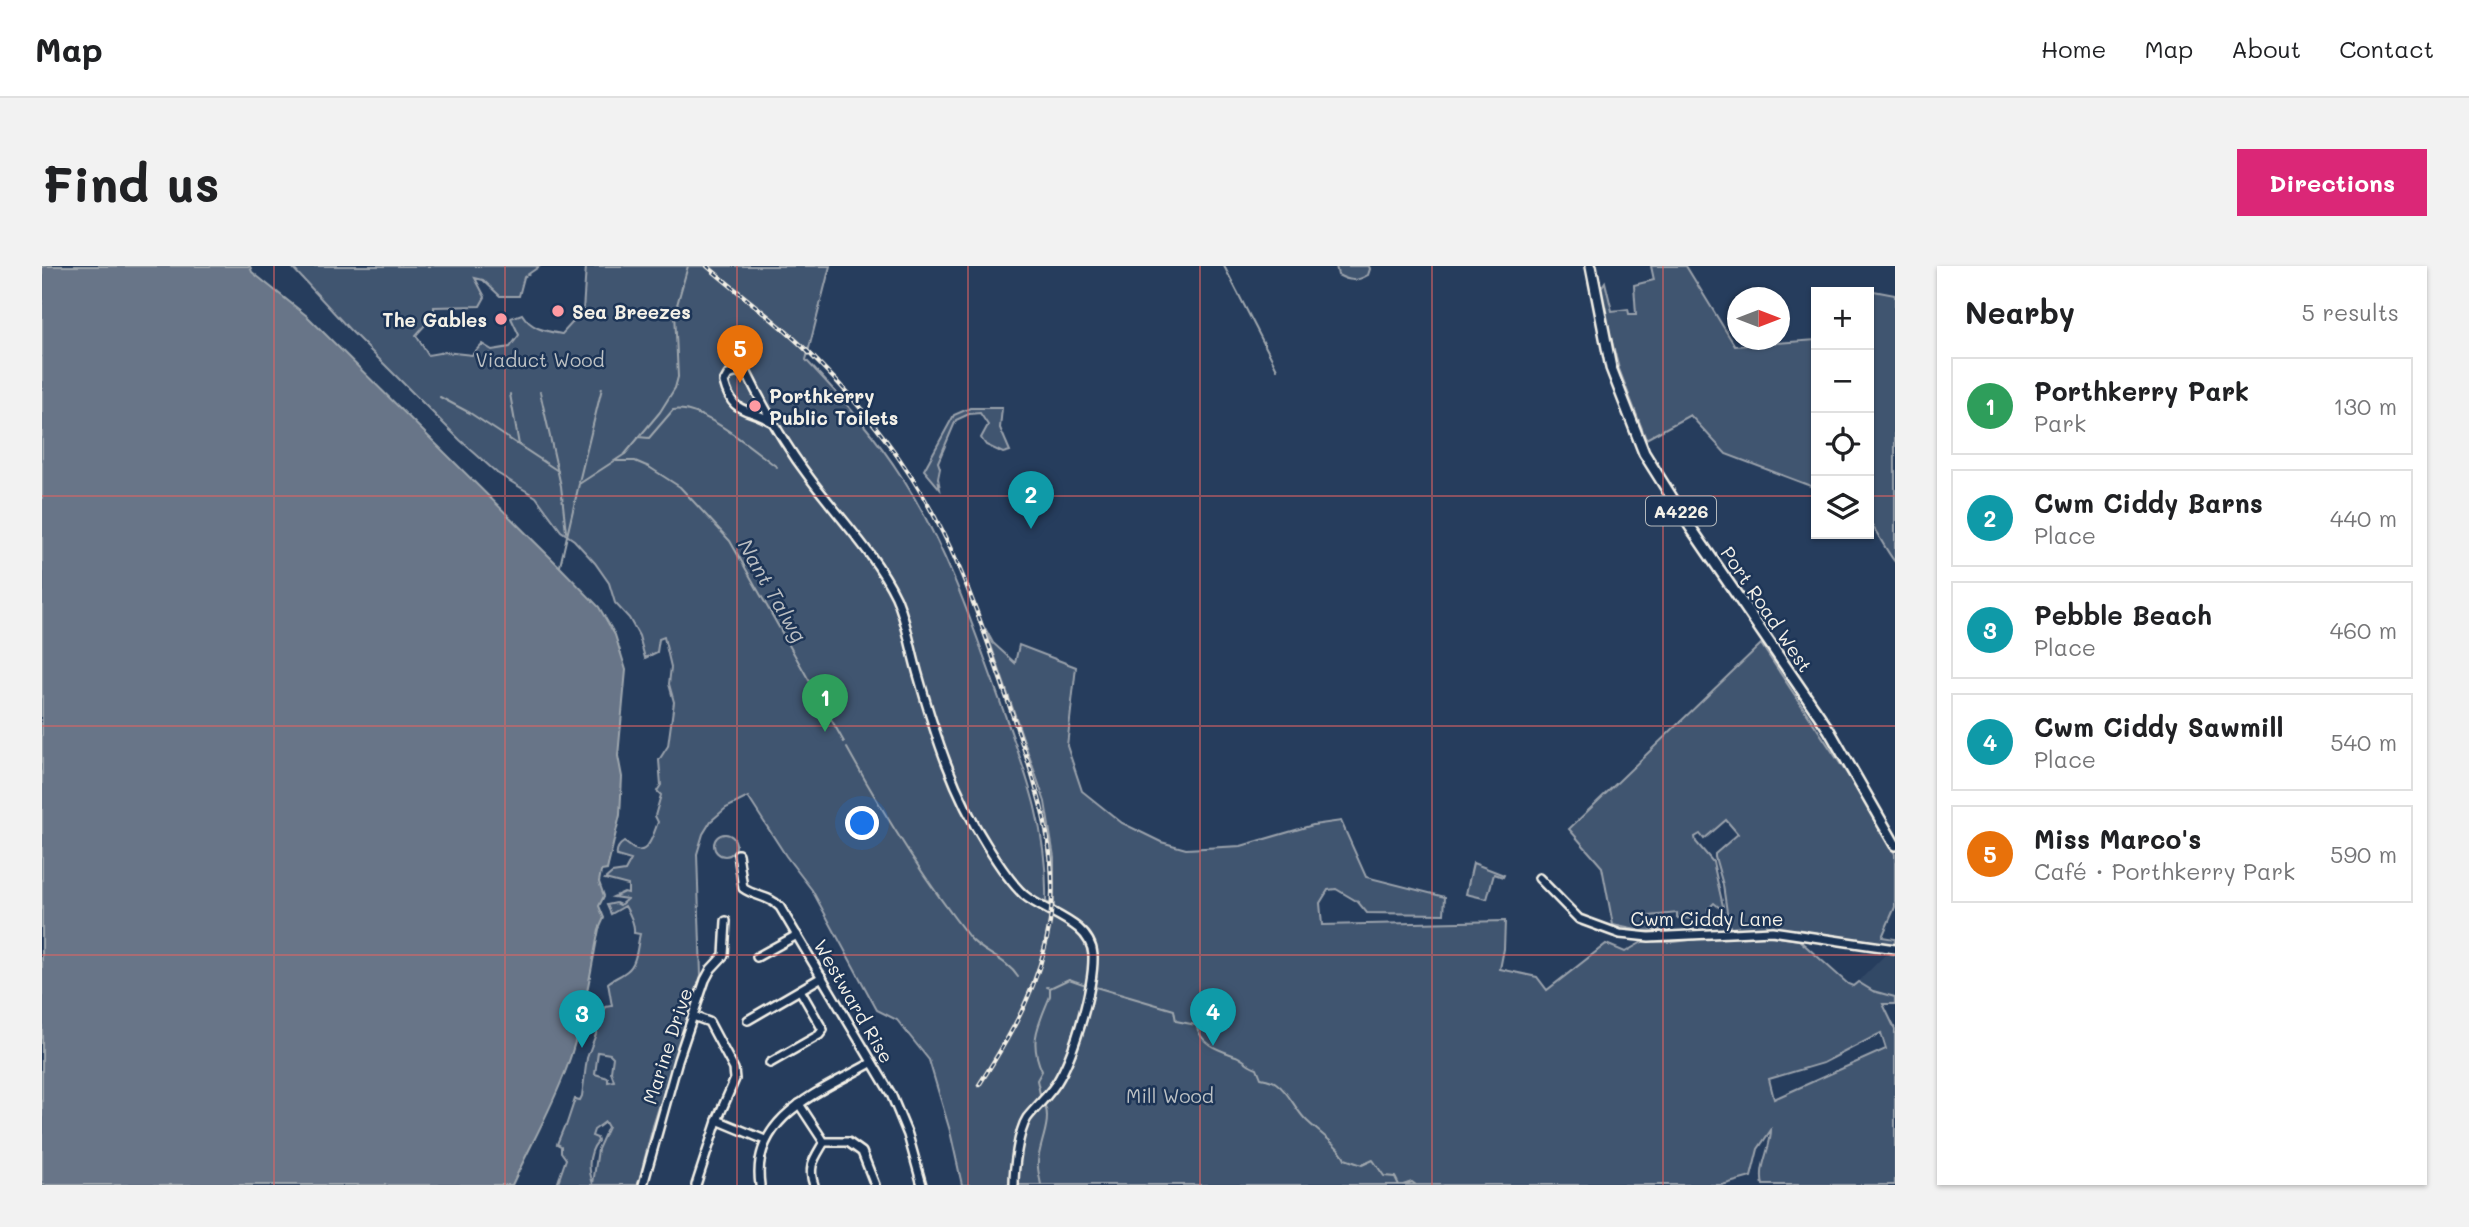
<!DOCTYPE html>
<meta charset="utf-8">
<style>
:root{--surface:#fff;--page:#f2f2f2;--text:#202124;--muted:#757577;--line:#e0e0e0;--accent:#db2777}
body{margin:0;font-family:Mali,sans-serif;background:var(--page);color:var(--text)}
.controls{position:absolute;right:21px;top:21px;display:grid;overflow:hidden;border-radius:0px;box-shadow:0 2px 5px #0004}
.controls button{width:63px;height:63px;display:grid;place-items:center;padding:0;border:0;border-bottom:2px solid var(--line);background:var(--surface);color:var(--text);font:35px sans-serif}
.compass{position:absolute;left:1685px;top:21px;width:63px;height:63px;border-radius:50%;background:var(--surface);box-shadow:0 2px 5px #0004;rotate:90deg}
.you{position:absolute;left:821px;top:558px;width:24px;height:24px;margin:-18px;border:5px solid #fff;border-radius:50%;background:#1a73e8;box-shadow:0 0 0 10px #1a73e833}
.badge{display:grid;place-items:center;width:46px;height:46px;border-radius:50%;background:var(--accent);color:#fff;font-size:23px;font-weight:700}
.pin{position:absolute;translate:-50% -58px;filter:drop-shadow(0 2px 4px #0008)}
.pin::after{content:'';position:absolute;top:37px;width:24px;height:21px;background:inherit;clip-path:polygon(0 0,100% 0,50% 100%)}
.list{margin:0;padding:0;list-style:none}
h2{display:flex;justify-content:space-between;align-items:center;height:91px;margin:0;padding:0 28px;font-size:30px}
h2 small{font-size:23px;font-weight:400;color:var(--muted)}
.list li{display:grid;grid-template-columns:46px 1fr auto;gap:21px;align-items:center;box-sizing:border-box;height:98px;margin:0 14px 14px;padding:0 14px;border:2px solid var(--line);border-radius:0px}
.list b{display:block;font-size:26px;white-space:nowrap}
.list p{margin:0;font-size:23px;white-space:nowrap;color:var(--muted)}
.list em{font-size:23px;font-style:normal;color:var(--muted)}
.icon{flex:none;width:38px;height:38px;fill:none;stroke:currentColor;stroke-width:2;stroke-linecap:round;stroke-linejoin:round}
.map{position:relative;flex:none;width:1853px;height:919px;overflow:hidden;border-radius:0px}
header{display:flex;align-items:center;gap:42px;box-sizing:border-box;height:98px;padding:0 35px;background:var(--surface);border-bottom:2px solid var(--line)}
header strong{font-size:33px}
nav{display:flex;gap:38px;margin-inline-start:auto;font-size:24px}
.intro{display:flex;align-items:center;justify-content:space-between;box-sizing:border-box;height:168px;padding:0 42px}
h1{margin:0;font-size:49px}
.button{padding:18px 32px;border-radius:0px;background:var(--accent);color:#fff;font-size:24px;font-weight:700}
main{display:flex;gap:42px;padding:0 42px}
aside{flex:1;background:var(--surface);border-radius:0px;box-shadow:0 2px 5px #0004}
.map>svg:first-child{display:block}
.built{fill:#334966}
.green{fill:#40546f;stroke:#9aa2ac;stroke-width:2;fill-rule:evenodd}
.water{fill:#677588;stroke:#9fa7ae;stroke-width:2}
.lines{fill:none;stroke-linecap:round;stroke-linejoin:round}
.stream{stroke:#9fa7ae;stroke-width:2}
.minor-casing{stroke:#f4f1e8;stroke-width:12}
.major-casing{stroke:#f4f1e8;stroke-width:14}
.minor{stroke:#1d3557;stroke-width:7}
.major{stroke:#1d3557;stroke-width:9}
.rail-casing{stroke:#f4f1e8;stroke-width:4.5}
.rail{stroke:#1d3557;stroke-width:2;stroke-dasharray:5;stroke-linecap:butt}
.grid{fill:none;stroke:#df6462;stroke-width:2;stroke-opacity:0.55}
.poi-dot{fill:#ff9aa2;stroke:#1d3557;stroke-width:2.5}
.labels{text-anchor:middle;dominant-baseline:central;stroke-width:5;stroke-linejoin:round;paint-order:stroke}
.shield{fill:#1d3557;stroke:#b4b9bc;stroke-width:2}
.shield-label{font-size:18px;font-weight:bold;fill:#f4f1e8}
.poi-label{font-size:19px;font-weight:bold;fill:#f4f1e8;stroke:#1d3557;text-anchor:start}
.park-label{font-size:19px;fill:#bec2c4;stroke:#1d3557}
.street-label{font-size:19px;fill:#f4f1e8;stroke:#1d3557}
.water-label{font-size:21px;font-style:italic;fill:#bcbfc2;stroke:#1d3557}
</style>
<header>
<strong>Map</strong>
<nav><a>Home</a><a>Map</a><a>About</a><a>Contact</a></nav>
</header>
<div class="intro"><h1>Find us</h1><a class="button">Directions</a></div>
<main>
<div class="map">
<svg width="1853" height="919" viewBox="0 0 1853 919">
<rect width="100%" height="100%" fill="#263d5d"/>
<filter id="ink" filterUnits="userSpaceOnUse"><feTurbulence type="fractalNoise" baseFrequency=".0143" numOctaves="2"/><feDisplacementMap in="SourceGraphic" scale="14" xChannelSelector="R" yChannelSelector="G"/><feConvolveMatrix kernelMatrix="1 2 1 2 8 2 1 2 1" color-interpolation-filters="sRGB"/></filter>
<g filter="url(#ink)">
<!-- built -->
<polygon class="built" points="1846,686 1853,687 1853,731 1831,725 1816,716"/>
<!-- green -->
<g class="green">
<path d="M249,0H498L482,11L477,30H458L441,14L433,12L443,31L438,40L392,41V49L374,69L386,89L403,86L430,89L440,78L450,84L468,81L477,69L469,52L480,48C489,63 503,65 520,68L541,45L544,0H788L764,94C799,131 834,170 861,213C906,284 932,363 960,441C984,507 1006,564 1004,636L1012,640V591L1003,536L943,362L951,377L973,397L977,379L1034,401L1025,480L1040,525L1080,557L1119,576L1144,583L1199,580L1271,559L1299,555L1324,611L1403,631L1402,648L1325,647L1316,636L1294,623L1286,624L1278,637L1280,659L1463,655L1462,683L1458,703L1495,711L1505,724L1564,678L1583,686L1602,675L1632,676L1687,669H1721L1757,674L1806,718L1811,720L1816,716L1831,725L1853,731V738H1841L1853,763V919H1721C1716,900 1729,883 1729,864L1716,883L1709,911L1680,919H920L908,865L887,794L855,754L835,744L770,624L744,590L706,531L684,542L669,555L661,568L655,588L659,709L611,860L596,919H515L524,893L519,886V880L515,878L522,861L524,860L533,833L538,834L540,830L545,792L564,741L570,740L566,717C572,712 579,710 585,705C595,698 595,680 598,668L592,667C593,658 588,648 583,640L569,648L565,639L574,637L578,639L585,633L571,631L582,626L586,627V619L563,613L570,607L583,605L589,594L575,590C574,584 577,579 582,576C586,578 588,581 592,583C606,591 612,566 616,556L613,550L619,529L615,525L619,519L617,494L626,480L632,436L627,418L629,401L622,371L617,373L615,386L603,392L597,370L587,352L573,337L567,317L553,297L532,274L519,265L494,231L455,207L418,174L307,63ZM1839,767L1844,783L1732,833L1727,813L1781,797ZM556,786L568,788L571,791L569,806L572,815L566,816V812L553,808ZM563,856L566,861L556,883L551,918C546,903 545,888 556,875L555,872L550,870L552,864Z"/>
<path d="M1294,0H1327L1328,3L1326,9C1314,16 1307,15 1296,9Z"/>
<polygon points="1609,0 1644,0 1693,80 1774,74 1774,222 1684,188 1648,149 1604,173 1577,103 1557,25 1563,16 1570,45 1586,43 1587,48 1594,48 1592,19 1612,14"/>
<path d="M1816,22L1853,29V296C1843,283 1837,269 1827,255V26H1797Z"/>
<polygon points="928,142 960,142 958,162 968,185 961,187 944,179 939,172 946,159 938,147 927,148 914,154 896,196 898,202 896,212 898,223 882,204 912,149"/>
<polygon points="1719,378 1821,532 1853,588 1853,641 1840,671 1853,673 1853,681 1783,671 1761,664 1729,662 1688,664 1688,660 1684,658 1686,653 1681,619 1673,591 1673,588 1696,568 1684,554 1662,573 1658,568 1653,571 1654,576 1671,596 1681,640 1679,643 1672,637 1666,643 1678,657 1654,650 1653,653 1635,652 1635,647 1607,650 1618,664 1599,665 1571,659 1560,601 1527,563"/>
<circle cx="683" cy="579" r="11"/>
<polygon points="1431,597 1462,609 1461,611 1452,608 1445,633 1424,628"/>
</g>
<!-- water -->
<path class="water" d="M0,0H208L210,6L265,50L517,300L557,341L573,369L584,404L576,490L580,511L578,549L565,604L559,605L557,616L562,630L557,640L562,652L557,663C548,708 541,757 525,801C510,842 488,880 470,919H0Z"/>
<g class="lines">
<!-- stream -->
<g class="stream">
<polyline points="1182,0 1235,103"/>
<polyline points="498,126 519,220 524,266"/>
<polyline points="468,128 477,179"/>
<polyline points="398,131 428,147 516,205"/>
<path d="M596,171L607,172L631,144C660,138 711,184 735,201"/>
<polyline points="574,195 593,195 607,201 638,221 688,275 802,476"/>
<polyline points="537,216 560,122"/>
<polyline points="518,300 537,218 583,188 618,146 633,122 636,111 633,46 646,0"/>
<path d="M805,482C841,547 881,612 927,671C941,688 964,692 976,711"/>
<path d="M1050,720L1132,744L1134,755L1154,759C1160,780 1177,784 1194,790C1202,793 1206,800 1215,802L1219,812C1224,813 1230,814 1234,817C1248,827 1253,844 1265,855C1275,865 1299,881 1303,893L1320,899L1331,894L1342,910L1353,911L1357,919"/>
<polyline points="1005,721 1008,722 1027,713 1044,719"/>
<path d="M999,833L995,814L1000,805C986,775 997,758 1008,730V723"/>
<path d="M999,919C998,912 995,903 996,896C997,878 1011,854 1002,838"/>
<polyline points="1361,919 1370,916 1374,919"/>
</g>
<!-- minor casing -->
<g class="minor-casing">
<g id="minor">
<path d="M730,156C704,140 691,150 682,116L686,109L699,105L705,107C723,144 742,178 767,211C795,249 834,289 854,331C865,356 869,386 877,412C893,469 912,528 944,578C955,596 967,615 982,629C1003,647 1049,656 1051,689C1052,721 1033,784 1018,811C1010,827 996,838 985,852C976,866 972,902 972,919"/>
<path d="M696,588L701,622C713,631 726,629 738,641L849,828L866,869L880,919"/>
<polyline points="1497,612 1537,653 1578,668 1607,671 1730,665 1853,683"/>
<polyline points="715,691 755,669"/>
<polyline points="651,750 667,756 692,803 693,813 676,852 654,919"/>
<polyline points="706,754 780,711"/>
<polyline points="728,797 777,769 781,764 758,724"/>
<polyline points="757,838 782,876 806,876 820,886 833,919"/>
<polyline points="675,854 723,874"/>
<polyline points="601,919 636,794 663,714 669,703 682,689 684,655"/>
<path d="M718,919C708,850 780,825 829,797"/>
<path d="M772,919C765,900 773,892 782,876"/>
</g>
</g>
<!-- major casing -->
<g class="major-casing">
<polyline id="major" points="1549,0 1569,102 1602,187 1649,262 1787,464 1853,579"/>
</g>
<!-- minor -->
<use href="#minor" class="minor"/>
<!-- major -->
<use href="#major" class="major"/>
<!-- rail casing -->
<g class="rail-casing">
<path id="rail" d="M665,0C702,32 743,61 777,97C826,146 870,204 901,267C930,325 950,389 971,450C993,516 1018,584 1008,656C998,719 971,766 937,819"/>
</g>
<!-- rail -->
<use href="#rail" class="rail"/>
</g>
</g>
<!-- grid -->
<path class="grid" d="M232,0V919M463,0V919M695,0V919M926,0V919M1158,0V919M1390,0V919M1621,0V919M0,230H1774M1827,230H1853M0,460H1853M0,689H1853"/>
<!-- markers -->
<g class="poi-dot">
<circle cx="516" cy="45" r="7"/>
<circle cx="459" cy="53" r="7"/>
<circle cx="713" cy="140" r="7"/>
</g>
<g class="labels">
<!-- shield labels -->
<rect class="shield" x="1604" y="230.5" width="70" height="29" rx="5"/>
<g class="shield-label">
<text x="1639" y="245">A4226</text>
</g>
<!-- poi labels -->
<g class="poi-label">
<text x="530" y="45">Sea Breezes</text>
<text x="445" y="53" text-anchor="end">The Gables</text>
<text x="727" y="129">Porthkerry<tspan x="727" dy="22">Public Toilets</tspan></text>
</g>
<!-- park labels -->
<g class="park-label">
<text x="498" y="93">Viaduct Wood</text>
<text x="1128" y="829">Mill Wood</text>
</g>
<!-- street labels -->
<g class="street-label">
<text transform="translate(1725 343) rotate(56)">Port Road West</text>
<text x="1665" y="652">Cwm Ciddy Lane</text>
<text transform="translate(812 735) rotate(60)">Westward Rise</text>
<text transform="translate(625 780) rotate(-72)">Marine Drive</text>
</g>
<!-- water labels -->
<g class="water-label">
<text transform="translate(731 324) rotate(60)">Nant Talwg</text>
</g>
</g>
</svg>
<div class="controls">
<button>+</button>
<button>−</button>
<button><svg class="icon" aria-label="locate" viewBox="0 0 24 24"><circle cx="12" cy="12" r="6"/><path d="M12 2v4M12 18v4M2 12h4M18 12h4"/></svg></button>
<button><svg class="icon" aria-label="layers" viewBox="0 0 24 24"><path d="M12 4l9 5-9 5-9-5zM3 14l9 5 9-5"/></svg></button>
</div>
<svg class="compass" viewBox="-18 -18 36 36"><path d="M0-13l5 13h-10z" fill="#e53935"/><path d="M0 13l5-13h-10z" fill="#757577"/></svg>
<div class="you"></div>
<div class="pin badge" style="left:783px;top:466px;background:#2e9e5b">1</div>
<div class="pin badge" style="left:989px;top:263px;background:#0f9aa8">2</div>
<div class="pin badge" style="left:540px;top:782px;background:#0f9aa8">3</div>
<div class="pin badge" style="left:1171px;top:780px;background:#0f9aa8">4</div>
<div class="pin badge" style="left:698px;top:117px;background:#e8710a">5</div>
</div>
<aside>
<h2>Nearby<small>5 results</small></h2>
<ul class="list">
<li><span class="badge" style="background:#2e9e5b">1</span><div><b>Porthkerry Park</b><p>Park</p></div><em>130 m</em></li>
<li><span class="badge" style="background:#0f9aa8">2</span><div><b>Cwm Ciddy Barns</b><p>Place</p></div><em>440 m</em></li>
<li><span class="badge" style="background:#0f9aa8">3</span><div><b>Pebble Beach</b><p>Place</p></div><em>460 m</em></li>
<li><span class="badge" style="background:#0f9aa8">4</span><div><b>Cwm Ciddy Sawmill</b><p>Place</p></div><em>540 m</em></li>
<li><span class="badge" style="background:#e8710a">5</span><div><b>Miss Marco's</b><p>Café · Porthkerry Park</p></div><em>590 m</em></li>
</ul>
</aside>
</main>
